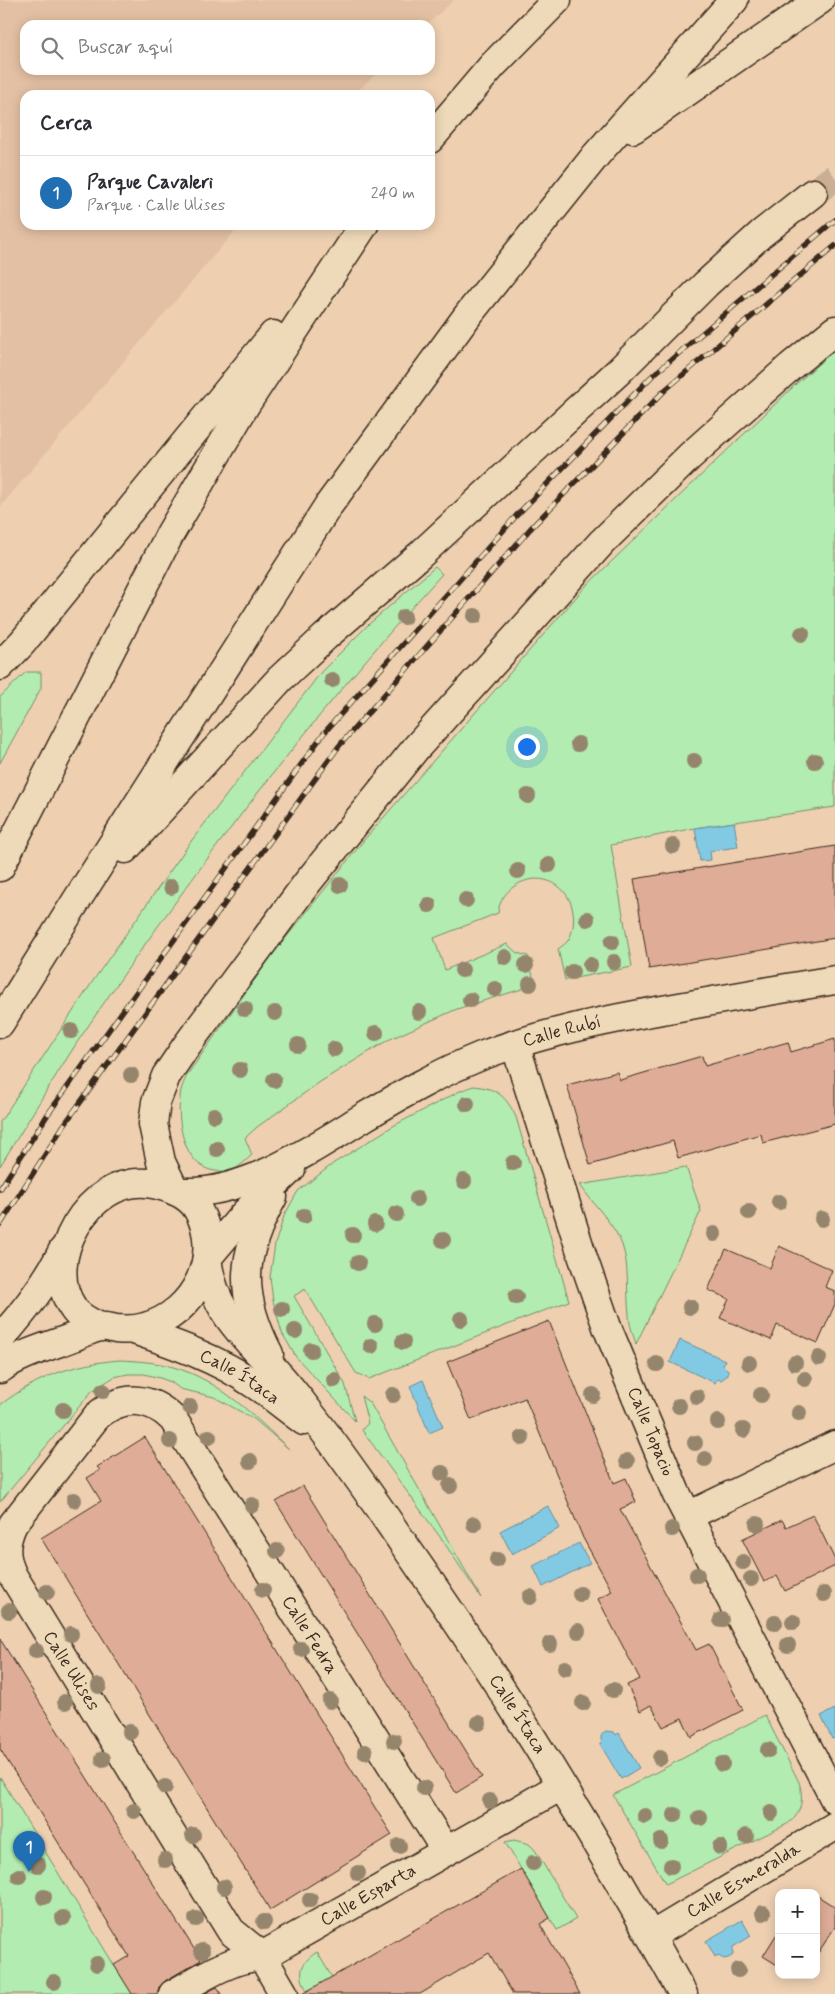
<!DOCTYPE html>
<html lang="es">
<meta charset="utf-8">
<style>
:root{--surface:#fff;--page:#f7f7f7;--text:#2b2b33;--muted:#7c7c81;--line:#e1e1e2;--accent:#1f6fb2}
body{margin:0;font-family:Mynerve,sans-serif;background:var(--page);color:var(--text)}
.controls{position:absolute;right:15px;bottom:15px;display:grid;overflow:hidden;border-radius:10px;box-shadow:0 2px 12px #0003}
.controls button{width:45px;height:45px;display:grid;place-items:center;padding:0;border:0;border-bottom:1px solid var(--line);background:var(--surface);color:var(--text);font:25px sans-serif}
.you{position:absolute;left:526px;top:746px;width:18px;height:18px;margin:-12px;border:4px solid #fff;border-radius:50%;background:#1a73e8;box-shadow:0 0 0 8px #1a73e833}
.badge{display:grid;place-items:center;width:32px;height:32px;border-radius:50%;background:var(--accent);color:#fff;font-size:16px;font-weight:700}
.pin{position:absolute;translate:-50% -41px;filter:drop-shadow(0 1px 2px #0008)}
.pin::after{content:'';position:absolute;top:26px;width:18px;height:15px;background:inherit;clip-path:polygon(0 0,100% 0,50% 100%)}
.list{margin:0;padding:0;list-style:none}
h2{display:flex;justify-content:space-between;align-items:center;height:65px;margin:0;padding:0 20px;font-size:21px}
h2 small{font-size:16px;font-weight:400;color:var(--muted)}
.list li{display:grid;grid-template-columns:32px 1fr auto;gap:15px;align-items:center;box-sizing:border-box;height:75px;padding:0 20px;border-top:1px solid var(--line)}
.list b{display:block;font-size:19px;white-space:nowrap}
.list p{margin:0;font-size:16px;white-space:nowrap;color:var(--muted)}
.list em{font-size:16px;font-style:normal;color:var(--muted)}
.icon{flex:none;width:28px;height:28px;fill:none;stroke:currentColor;stroke-width:2;stroke-linecap:round;stroke-linejoin:round}
.map{position:relative;flex:none;width:835px;height:1994px;overflow:hidden}
.search{position:absolute;background:var(--surface);box-shadow:0 2px 12px #0003;left:20px;top:20px;width:415px;height:55px;display:flex;align-items:center;gap:12px;box-sizing:border-box;padding:0 18px;border-radius:15px;color:var(--muted);font-size:19px}
.panel{position:absolute;background:var(--surface);box-shadow:0 2px 12px #0003;left:20px;top:90px;width:415px;height:140px;border-radius:15px}
.map>svg:first-child{display:block}
.built{fill:#e3c0a3}
.green{fill:#b2ecb1;stroke:#768b68}
.water{fill:#82cae3;stroke:#668a94}
.building{fill:#dfad97;stroke:#3b2a1e}
.lines{fill:none;stroke-linecap:round;stroke-linejoin:round}
.major-tunnel{stroke:#caaf94;stroke-width:28;stroke-dasharray:28 14;stroke-linecap:butt}
.minor-casing{stroke:#3b2a1e;stroke-width:31}
.major-casing{stroke:#3b2a1e;stroke-width:31}
.minor{stroke:#eedab8;stroke-width:28}
.major{stroke:#eedab8;stroke-width:28}
.rail-casing{stroke:#3b2a1e;stroke-width:5.5}
.rail{stroke:#eedab8;stroke-width:4;stroke-dasharray:11;stroke-linecap:butt}
.tree{fill:#95856c}
.labels{text-anchor:middle;dominant-baseline:central;stroke-width:4;stroke-linejoin:round;paint-order:stroke}
.street-label{font-size:18px;fill:#3b2a1e;stroke:#eedab8}
</style>
<div class="map">
<svg width="835" height="1994" viewBox="0 0 835 1994">
<rect width="100%" height="100%" fill="#eed0b1"/>
<filter id="ink" filterUnits="userSpaceOnUse"><feTurbulence type="fractalNoise" baseFrequency=".02" numOctaves="2"/><feDisplacementMap in="SourceGraphic" scale="10" xChannelSelector="R" yChannelSelector="G"/><feConvolveMatrix kernelMatrix="1 2 1 2 8 2 1 2 1" color-interpolation-filters="sRGB"/></filter>
<g filter="url(#ink)">
<!-- built -->
<polygon class="built" points="0,0 454,0 427,25 25,25 25,70 380,70 353,95 25,95 25,225 240,225 0,507"/>
<!-- green -->
<g class="green">
<path d="M835,349V807L695,828L611,845L632,967L565,980L558,949C562,946 567,943 569,939C580,917 571,886 545,880C523,875 500,891 498,913L434,938L445,970L507,944L517,953L528,956L535,985L457,1009L388,1040L320,1082L257,1127L245,1138L252,1155C247,1159 240,1167 234,1169C189,1183 176,1131 180,1098C180,1090 184,1082 187,1075L273,954L364,840L585,587L796,384Z"/>
<path d="M435,567L442,574C309,720 188,878 78,1041C51,1082 26,1125 0,1166V1122L95,978L192,840L322,671L369,624Z"/>
<polygon points="26,672 41,672 41,688 0,763 0,697"/>
<path d="M473,1086C497,1088 506,1096 516,1117L569,1301L369,1379L356,1373L305,1289L294,1296L345,1384L355,1421L296,1357L282,1333L273,1301L270,1277L275,1244L284,1216L298,1191L334,1163L393,1126L460,1091Z"/>
<path d="M686,1167L701,1211L636,1344C633,1334 629,1324 629,1314C626,1291 630,1267 622,1245C615,1225 593,1204 580,1185Z"/>
<path d="M120,1360C138,1361 156,1362 173,1367C220,1380 255,1417 289,1449L254,1419L214,1397L180,1389L171,1382L160,1378L144,1374H128L114,1377L92,1391L0,1502V1405C39,1376 72,1364 120,1360Z"/>
<polygon points="361,1396 370,1403 481,1598 443,1541 362,1430 368,1423"/>
<path d="M765,1715L799,1782C804,1798 802,1815 787,1824L666,1884L613,1795Z"/>
<polygon points="0,1777 114,1965 133,1994 0,1994"/>
<polygon points="514,1840 529,1844 535,1850 576,1919 557,1930 505,1842"/>
<path d="M317,1952L342,1994H309C298,1976 298,1964 317,1952Z"/>
</g>
<!-- water -->
<g class="water">
<polygon points="734,822 738,847 710,851 711,860 700,861 695,828"/>
<polygon points="680,1340 725,1360 723,1365 728,1370 728,1375 721,1380 717,1379 715,1383 670,1362"/>
<polygon points="423,1380 443,1427 429,1433 410,1386"/>
<polygon points="548,1506 560,1528 512,1554 500,1531"/>
<polygon points="579,1543 590,1563 543,1587 533,1566"/>
<polygon points="835,1709 835,1738 832,1739 821,1716"/>
<path d="M606,1731L614,1732L616,1735L619,1733L639,1768L621,1779L600,1744L602,1743C600,1737 601,1734 606,1731Z"/>
<path d="M742,1920L751,1936L733,1947V1955C728,1959 723,1961 718,1955L715,1957L706,1941Z"/>
</g>
<!-- building -->
<g class="building">
<polygon points="835,846 835,938 649,969 634,879"/>
<polygon points="835,1039 835,1124 763,1143 761,1134 678,1158 673,1141 590,1165 567,1085 617,1072 620,1080 702,1056 705,1066 788,1042 791,1052"/>
<polygon points="779,1246 832,1270 825,1287 835,1291 835,1304 818,1343 777,1325 771,1340 720,1318 729,1299 708,1290 726,1249 770,1268"/>
<polygon points="549,1321 614,1483 626,1478 636,1502 620,1509 696,1650 709,1644 743,1710 691,1737 682,1718 663,1727 651,1705 640,1711 627,1685 640,1679 598,1599 612,1591 583,1538 525,1398 471,1420 447,1362"/>
<polygon points="145,1437 392,1835 270,1910 41,1538 101,1501 87,1478 100,1470 97,1467"/>
<polygon points="303,1486 482,1777 456,1793 276,1502"/>
<polygon points="813,1515 835,1560 835,1566 785,1591 777,1576 764,1582 742,1539 782,1520 786,1527"/>
<polygon points="0,1639 201,1960 165,1981 159,1987 157,1994 132,1994 114,1965 129,1956 0,1749"/>
<polygon points="521,1869 550,1918 540,1924 580,1994 513,1994 489,1953 420,1994 302,1994"/>
<polygon points="816,1895 835,1907 835,1927 816,1956"/>
<polygon points="778,1932 779,1932 779,1966 763,1956"/>
<polygon points="217,1987 222,1994 204,1994 213,1989"/>
</g>
<g class="lines">
<!-- major-tunnel -->
<polyline class="major-tunnel" points="813,193 835,177"/>
<!-- minor casing -->
<g class="minor-casing">
<g id="minor">
<path id="s1" d="M835,330L791,366L690,456L602,542L416,748L307,883L187,1045L166,1076L156,1102L153,1124L161,1162L175,1191C238,1200 312,1149 364,1117C403,1094 439,1073 481,1056C541,1033 605,1020 668,1009C723,999 779,989 835,980"/>
<path id="s2" d="M515,1044L583,1258L607,1327L676,1493L835,1800"/>
<path id="s3" d="M291,1169L245,1213L207,1258C213,1309 238,1330 271,1366C285,1381 298,1397 310,1413C343,1455 373,1499 403,1543C505,1688 597,1839 683,1994"/>
<path id="s4" d="M134,1330C175,1344 218,1359 254,1384C271,1395 287,1409 304,1421"/>
<path d="M0,1339C25,1311 46,1284 63,1250"/>
<path d="M269,1354C238,1294 240,1256 273,1197"/>
<path d="M0,1369C21,1353 51,1346 76,1336C83,1333 93,1328 101,1327C105,1326 111,1328 116,1329C126,1330 135,1330 145,1327C194,1314 224,1256 198,1210C189,1194 165,1185 147,1183C89,1177 40,1261 73,1308C79,1318 90,1322 100,1327"/>
<polyline points="688,1516 835,1445"/>
<path id="s5" d="M651,1936L835,1826"/>
<path id="s6" d="M173,1994C203,1977 227,1960 262,1956L561,1786"/>
<path id="s7" d="M284,1994L262,1956L231,1931L13,1576C4,1557 4,1543 13,1524L97,1416C123,1394 150,1396 173,1419L446,1851"/>
</g>
</g>
<!-- major casing -->
<g class="major-casing">
<g id="major">
<polyline points="633,129 820,0"/>
<polyline points="430,139 493,65 557,0"/>
<polyline points="0,666 22,643 273,335"/>
<polyline points="125,849 280,679 325,637 420,555 529,454 619,371 706,284 761,234 813,193"/>
<polyline points="0,867 170,534 246,404 364,225"/>
<polyline points="0,1023 75,903 328,506 468,315 597,154 734,0"/>
</g>
</g>
<!-- minor -->
<use href="#minor" class="minor"/>
<!-- major -->
<use href="#major" class="major"/>
<!-- rail casing -->
<g class="rail-casing">
<g id="rail">
<polyline points="0,1189 48,1114 324,733 516,516 652,376 835,220"/>
<polyline points="0,1225 64,1125 339,746 530,529 665,390 835,246"/>
</g>
</g>
<!-- rail -->
<use href="#rail" class="rail"/>
</g>
<!-- trees -->
<g class="tree">
<circle cx="475" cy="616" r="8"/>
<circle cx="404" cy="617" r="8"/>
<circle cx="802" cy="634" r="8"/>
<circle cx="332" cy="680" r="8"/>
<circle cx="578" cy="744" r="8"/>
<circle cx="694" cy="761" r="8"/>
<circle cx="815" cy="761" r="8"/>
<circle cx="528" cy="796" r="8"/>
<circle cx="673" cy="846" r="8"/>
<circle cx="549" cy="865" r="8"/>
<circle cx="518" cy="871" r="8"/>
<circle cx="340" cy="885" r="8"/>
<circle cx="171" cy="887" r="8"/>
<circle cx="466" cy="900" r="8"/>
<circle cx="429" cy="905" r="8"/>
<circle cx="587" cy="919" r="8"/>
<circle cx="612" cy="942" r="8"/>
<circle cx="505" cy="957" r="8"/>
<circle cx="614" cy="962" r="8"/>
<circle cx="526" cy="965" r="8"/>
<circle cx="590" cy="965" r="8"/>
<circle cx="462" cy="970" r="8"/>
<circle cx="572" cy="972" r="8"/>
<circle cx="530" cy="984" r="8"/>
<circle cx="495" cy="989" r="8"/>
<circle cx="470" cy="1000" r="8"/>
<circle cx="245" cy="1009" r="8"/>
<circle cx="419" cy="1012" r="8"/>
<circle cx="275" cy="1013" r="8"/>
<circle cx="71" cy="1031" r="8"/>
<circle cx="376" cy="1033" r="8"/>
<circle cx="298" cy="1045" r="8"/>
<circle cx="334" cy="1049" r="8"/>
<circle cx="240" cy="1070" r="8"/>
<circle cx="131" cy="1075" r="8"/>
<circle cx="274" cy="1080" r="8"/>
<circle cx="467" cy="1104" r="8"/>
<circle cx="214" cy="1115" r="8"/>
<circle cx="217" cy="1149" r="8"/>
<circle cx="513" cy="1163" r="8"/>
<circle cx="464" cy="1181" r="8"/>
<circle cx="417" cy="1199" r="8"/>
<circle cx="779" cy="1202" r="8"/>
<circle cx="749" cy="1212" r="8"/>
<circle cx="396" cy="1214" r="8"/>
<circle cx="304" cy="1216" r="8"/>
<circle cx="822" cy="1219" r="8"/>
<circle cx="375" cy="1224" r="8"/>
<circle cx="714" cy="1234" r="8"/>
<circle cx="353" cy="1235" r="8"/>
<circle cx="443" cy="1240" r="8"/>
<circle cx="358" cy="1263" r="8"/>
<circle cx="516" cy="1297" r="8"/>
<circle cx="690" cy="1307" r="8"/>
<circle cx="282" cy="1309" r="8"/>
<circle cx="461" cy="1319" r="8"/>
<circle cx="375" cy="1324" r="8"/>
<circle cx="295" cy="1331" r="8"/>
<circle cx="403" cy="1342" r="8"/>
<circle cx="371" cy="1346" r="8"/>
<circle cx="311" cy="1350" r="8"/>
<circle cx="819" cy="1358" r="8"/>
<circle cx="749" cy="1363" r="8"/>
<circle cx="795" cy="1363" r="8"/>
<circle cx="657" cy="1364" r="8"/>
<circle cx="805" cy="1379" r="8"/>
<circle cx="334" cy="1380" r="8"/>
<circle cx="103" cy="1391" r="8"/>
<circle cx="393" cy="1395" r="8"/>
<circle cx="593" cy="1395" r="8"/>
<circle cx="761" cy="1395" r="8"/>
<circle cx="697" cy="1397" r="8"/>
<circle cx="679" cy="1406" r="8"/>
<circle cx="190" cy="1407" r="8"/>
<circle cx="63" cy="1410" r="8"/>
<circle cx="799" cy="1413" r="8"/>
<circle cx="718" cy="1422" r="8"/>
<circle cx="743" cy="1430" r="8"/>
<circle cx="209" cy="1437" r="8"/>
<circle cx="522" cy="1438" r="8"/>
<circle cx="170" cy="1441" r="8"/>
<circle cx="695" cy="1443" r="8"/>
<circle cx="705" cy="1459" r="8"/>
<circle cx="250" cy="1461" r="8"/>
<circle cx="627" cy="1461" r="8"/>
<circle cx="442" cy="1473" r="8"/>
<circle cx="450" cy="1486" r="8"/>
<circle cx="74" cy="1500" r="8"/>
<circle cx="252" cy="1505" r="8"/>
<circle cx="474" cy="1524" r="8"/>
<circle cx="757" cy="1524" r="8"/>
<circle cx="672" cy="1529" r="8"/>
<circle cx="277" cy="1551" r="8"/>
<circle cx="497" cy="1560" r="8"/>
<circle cx="743" cy="1562" r="8"/>
<circle cx="697" cy="1575" r="8"/>
<circle cx="751" cy="1579" r="8"/>
<circle cx="263" cy="1590" r="8"/>
<circle cx="47" cy="1592" r="8"/>
<circle cx="580" cy="1594" r="8"/>
<circle cx="824" cy="1594" r="8"/>
<circle cx="530" cy="1597" r="8"/>
<circle cx="9" cy="1611" r="8"/>
<circle cx="721" cy="1620" r="8"/>
<circle cx="793" cy="1622" r="8"/>
<circle cx="775" cy="1623" r="8"/>
<circle cx="578" cy="1631" r="8"/>
<circle cx="71" cy="1634" r="8"/>
<circle cx="550" cy="1644" r="8"/>
<circle cx="788" cy="1645" r="8"/>
<circle cx="301" cy="1649" r="8"/>
<circle cx="36" cy="1651" r="8"/>
<circle cx="565" cy="1668" r="8"/>
<circle cx="99" cy="1686" r="8"/>
<circle cx="613" cy="1690" r="8"/>
<circle cx="330" cy="1701" r="8"/>
<circle cx="65" cy="1702" r="8"/>
<circle cx="583" cy="1703" r="8"/>
<circle cx="479" cy="1723" r="8"/>
<circle cx="130" cy="1732" r="8"/>
<circle cx="394" cy="1741" r="8"/>
<circle cx="768" cy="1750" r="8"/>
<circle cx="365" cy="1752" r="8"/>
<circle cx="660" cy="1758" r="8"/>
<circle cx="103" cy="1759" r="8"/>
<circle cx="722" cy="1764" r="8"/>
<circle cx="165" cy="1787" r="8"/>
<circle cx="424" cy="1788" r="8"/>
<circle cx="490" cy="1801" r="8"/>
<circle cx="134" cy="1811" r="8"/>
<circle cx="771" cy="1813" r="8"/>
<circle cx="675" cy="1815" r="8"/>
<circle cx="645" cy="1816" r="8"/>
<circle cx="700" cy="1818" r="8"/>
<circle cx="193" cy="1835" r="8"/>
<circle cx="746" cy="1836" r="8"/>
<circle cx="661" cy="1841" r="8"/>
<circle cx="24" cy="1843" r="8"/>
<circle cx="399" cy="1846" r="8"/>
<circle cx="720" cy="1847" r="8"/>
<circle cx="165" cy="1860" r="8"/>
<circle cx="533" cy="1863" r="8"/>
<circle cx="38" cy="1865" r="8"/>
<circle cx="671" cy="1866" r="8"/>
<circle cx="358" cy="1873" r="8"/>
<circle cx="19" cy="1876" r="8"/>
<circle cx="224" cy="1887" r="8"/>
<circle cx="44" cy="1897" r="8"/>
<circle cx="310" cy="1900" r="8"/>
<circle cx="763" cy="1913" r="8"/>
<circle cx="63" cy="1918" r="8"/>
<circle cx="196" cy="1919" r="8"/>
<circle cx="264" cy="1922" r="8"/>
<circle cx="202" cy="1951" r="8"/>
<circle cx="97" cy="1964" r="8"/>
<circle cx="738" cy="1970" r="8"/>
<circle cx="54" cy="1982" r="8"/>
</g>
</g>
<g class="labels">
<!-- street labels -->
<g class="street-label">
<text stroke="none"><textPath href="#s1" startOffset="1550">Calle Rubí</textPath></text>
<text stroke="none"><textPath href="#s4" startOffset="116">Calle Ítaca</textPath></text>
<text stroke="none"><textPath href="#s2" startOffset="411">Calle Topacio</textPath></text>
<text stroke="none"><textPath href="#s7" startOffset="1032">Calle Fedra</textPath></text>
<text transform="translate(71 1671) rotate(58)">Calle Ulises</text>
<text stroke="none"><textPath href="#s3" startOffset="678">Calle Ítaca</textPath></text>
<text stroke="none"><textPath href="#s5" startOffset="108">Calle Esmeralda</textPath></text>
<text stroke="none"><textPath href="#s6" startOffset="220">Calle Esparta</textPath></text>
</g>
</g>
</svg>
<div class="controls">
<button>+</button>
<button>−</button>
</div>
<div class="you"></div>
<div class="pin badge" style="left:29px;top:1872px">1</div>
<div class="search"><svg class="icon" aria-label="search" viewBox="0 0 24 24"><circle cx="10" cy="10" r="6"/><path d="M15 15l6 6"/></svg>Buscar aquí</div>
<section class="panel">
<h2>Cerca<small></small></h2>
<ul class="list">
<li><span class="badge">1</span><div><b>Parque Cavaleri</b><p>Parque · Calle Ulises</p></div><em>240 m</em></li>
</ul>
</section>
</div>
